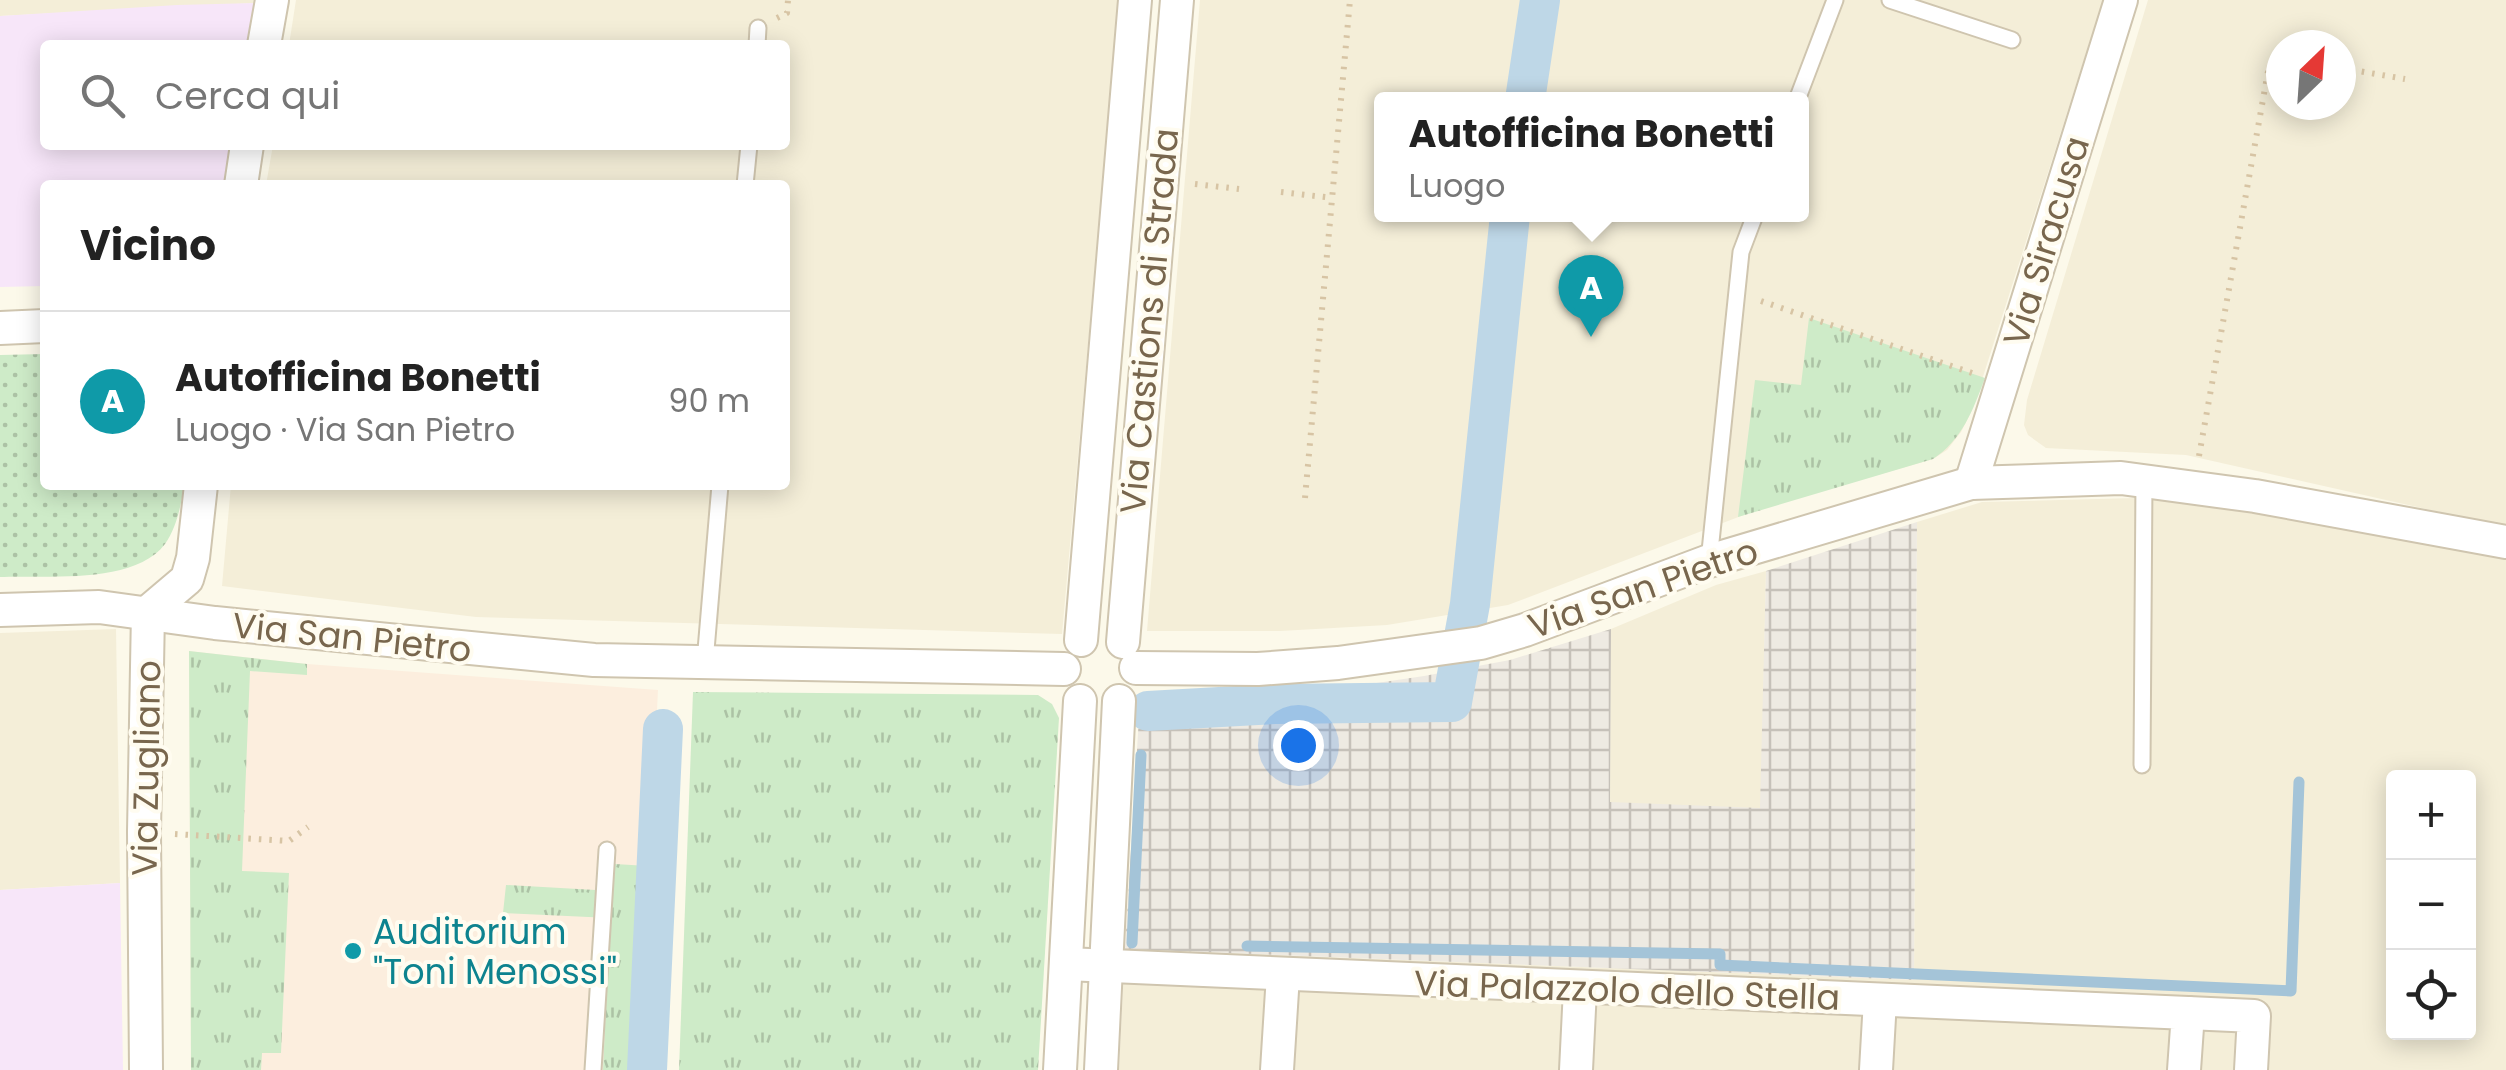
<!DOCTYPE html>
<html lang="it">
<meta charset="utf-8">
<style>
:root{--surface:#fff;--page:#f2f2f2;--text:#222;--muted:#767676;--line:#e0e0e0;--accent:#795537}
body{margin:0;font-family:Poppins,sans-serif;background:var(--page);color:var(--text)}
.controls{position:absolute;right:30px;bottom:30px;display:grid;overflow:hidden;border-radius:10px;box-shadow:0 5px 25px #0003}
.controls button{width:90px;height:90px;display:grid;place-items:center;padding:0;border:0;border-bottom:2px solid var(--line);background:var(--surface);color:var(--text);font:50px sans-serif}
.compass{position:absolute;left:2266px;top:30px;width:90px;height:90px;border-radius:50%;background:var(--surface);box-shadow:0 5px 25px #0003;rotate:25deg}
.you{position:absolute;left:1298px;top:745px;width:35px;height:35px;margin:-25px;border:8px solid #fff;border-radius:50%;background:#1a73e8;box-shadow:0 0 0 15px #1a73e833}
.badge{display:grid;place-items:center;width:65px;height:65px;border-radius:50%;background:var(--accent);color:#fff;font-size:32px;font-weight:700}
.pin{position:absolute;translate:-50% -82px;filter:drop-shadow(0 2px 5px #0008)}
.pin::after{content:'';position:absolute;top:52px;width:35px;height:30px;background:inherit;clip-path:polygon(0 0,100% 0,50% 100%)}
.popup{position:absolute;left:1374px;top:92px;width:435px;height:130px;box-sizing:border-box;display:grid;place-content:center;border-radius:10px;background:var(--surface);filter:drop-shadow(0 2px 8px #0005);font-size:32px;white-space:nowrap;color:var(--muted)}
.popup b{font-size:38px;color:var(--text)}
.popup::after{content:'';position:absolute;left:50%;top:100%;margin-left:-20px;border:20px solid transparent;border-top-color:var(--surface)}
.list{margin:0;padding:0;list-style:none}
h2{display:flex;justify-content:space-between;align-items:center;height:130px;margin:0;padding:0 40px;font-size:42px}
h2 small{font-size:32px;font-weight:400;color:var(--muted)}
.list li{display:grid;grid-template-columns:65px 1fr auto;gap:30px;align-items:center;box-sizing:border-box;height:180px;padding:0 40px;border-top:2px solid var(--line)}
.list b{display:block;font-size:38px;white-space:nowrap}
.list p{margin:0;font-size:32px;white-space:nowrap;color:var(--muted)}
.list em{font-size:32px;font-style:normal;color:var(--muted)}
.icon{flex:none;width:55px;height:55px;fill:none;stroke:currentColor;stroke-width:2;stroke-linecap:round;stroke-linejoin:round}
.map{position:relative;flex:none;width:2506px;height:1070px;overflow:hidden}
.search{position:absolute;background:var(--surface);box-shadow:0 5px 25px #0003;left:40px;top:40px;width:750px;height:110px;display:flex;align-items:center;gap:25px;box-sizing:border-box;padding:0 35px;border-radius:10px;color:var(--muted);font-size:38px}
.panel{position:absolute;background:var(--surface);box-shadow:0 5px 25px #0003;left:40px;top:180px;width:750px;height:310px;border-radius:10px}
.map>svg:first-child{display:block}
.residential{fill:#f4eed8;fill-rule:evenodd}
.commercial{fill:#fceede}
.industrial{fill:url(#industrial-grid)}
.education{fill:#f7e6f9}
.grass{fill:url(#grass-tufts)}
.park{fill:url(#park-dots)}
.lines{fill:none;stroke-linecap:round;stroke-linejoin:round}
.stream{stroke:#a4c4d8;stroke-width:11}
.canal{stroke:#bed7e7;stroke-width:40}
.lane-casing{stroke:#cfc5af;stroke-width:19}
.street-casing{stroke:#cfc5af;stroke-width:36}
.path{stroke:#d7c4a4;stroke-width:6;stroke-dasharray:2.5 8;stroke-linecap:butt}
.lane{stroke:#fff;stroke-width:15}
.street{stroke:#fff;stroke-width:32}
.culture-dot{fill:#0f9aa8;stroke:#fffcf0;stroke-width:4}
.labels{text-anchor:middle;dominant-baseline:central;stroke-width:8;stroke-linejoin:round;paint-order:stroke}
.street-label{font-size:35px;fill:#78664d;stroke:#fffcf0}
.culture-label{font-size:35px;fill:#0d838f;stroke:#fffcf0;text-anchor:start}
</style>
<div class="map">
<svg width="2506" height="1070" viewBox="0 0 2506 1070">
<defs>
<pattern id="industrial-grid" width="8" height="8" patternUnits="userSpaceOnUse" patternTransform="scale(2.5)"><rect width="8" height="8" fill="#eeeae2"/><path d="M0 4h8M4 0v8" fill="none" stroke="#c6c1b9"/></pattern>
<pattern id="grass-tufts" width="24" height="20" patternUnits="userSpaceOnUse" patternTransform="scale(2.5)"><rect width="24" height="20" fill="#ceebc8"/><path d="M3 7l-1-3M5 7V3M7 7l1-3M15 17l-1-3M17 17v-4M19 17l1-3" fill="none" stroke="#acc2a5"/></pattern>
<pattern id="park-dots" width="8" height="8" patternUnits="userSpaceOnUse" patternTransform="scale(2.5)"><rect width="8" height="8" fill="#ceebc8"/><path d="M2 2h.1M6 6h.1" fill="none" stroke="#acc2a5" stroke-width="1.8" stroke-linecap="round"/></pattern>
</defs>
<rect width="100%" height="100%" fill="#fcf9ea"/>
<!-- residential -->
<g class="residential">
<polygon points="0,0 257,0 257,3 0,16"/>
<polygon points="296,0 1119,0 1062,634 476,617 222,586 231,485 785,485 785,185 266,185 273,145 785,145 785,45 289,45"/>
<path d="M1200,0H2103L1973,408L1961,432L1947,450L1933,459L1762,508L1508,605L1387,625L1280,631H1147ZM1381,100H1801V215H1381Z"/>
<path d="M2148,0H2506V527L2186,455L2046,448L2028,435L2024,425L2027,400ZM2281,45H2341V105H2281Z"/>
<path d="M2135,498L2173,499L2506,550V1070H1119L1125,949L1914,980L1917,522L1982,502ZM2394,778H2468V1032H2394Z"/>
<polygon points="1766,571 1761,809 1610,803 1611,629 1716,585"/>
<polygon points="116,629 120,883 0,890 0,633"/>
</g>
<!-- commercial -->
<polygon class="commercial" points="189,651 307,664 658,690 639,1070 191,1070"/>
<!-- industrial -->
<polygon class="industrial" points="1917,522 1914,980 1125,949 1140,700 1302,694 1424,676 1510,660 1611,629 1610,802 1760,808 1766,571"/>
<!-- education -->
<g class="education">
<polygon points="257,3 250,45 45,45 45,145 234,145 227,185 45,185 45,286 0,287 0,16 177,5"/>
<polygon points="120,883 123,1070 0,1070 0,890"/>
</g>
<!-- grass -->
<g class="grass">
<path d="M1809,318L1985,378C1973,410 1962,440 1933,459L1738,517L1755,380L1801,385Z"/>
<polygon points="189,651 307,664 307,675 250,671 242,871 289,873 281,1053 262,1053 261,1070 191,1070"/>
<polygon points="693,692 1038,695 1052,704 1059,718 1038,1070 679,1070"/>
<polygon points="615,864 648,866 639,1070 603,1070 610,918 503,913 506,885 613,891"/>
</g>
<!-- park -->
<path class="park" d="M45,354V485H184C181,505 177,527 165,544C134,585 47,575 0,577V355Z"/>
<g class="lines">
<!-- stream -->
<g class="stream">
<polyline points="1132,943 1141,755"/>
<polyline points="1247,946 1720,954 1720,965 2291,991 2299,782"/>
</g>
<!-- canal -->
<g class="canal">
<polyline points="1525,100 1540,0"/>
<polyline points="1148,711 1274,704 1452,702 1470,604 1510,215"/>
<polyline points="647,1070 663,729"/>
</g>
<!-- lane casing -->
<g class="lane-casing">
<g id="lane">
<polyline points="1890,0 2012,40"/>
<polyline points="757,45 758,28"/>
<polyline points="1797,100 1835,0"/>
<polyline points="745,185 749,145"/>
<polyline points="1709,561 1741,252 1755,215"/>
<polyline points="705,662 720,485"/>
<polyline points="2142,765 2144,481"/>
<polyline points="593,1070 607,850"/>
</g>
</g>
<!-- street casing -->
<g class="street-casing">
<g id="street">
<polyline points="264,45 272,0"/>
<polyline points="241,185 247,145"/>
<polyline points="0,328 45,326"/>
<polyline points="1971,483 2121,0"/>
<polyline points="0,610 99,607 215,623 594,660 1064,669"/>
<polyline points="148,612 187,579 193,558 201,485"/>
<polyline points="1081,640 1135,0"/>
<polyline points="1123,642 1177,0"/>
<polyline points="1136,668 1258,669 1338,663 1481,643 1525,630 1709,561 1971,483 2121,478 2255,496 2506,542"/>
<polyline points="1066,964 2188,1013 2184,1070"/>
<polyline points="2188,1013 2254,1016 2251,1070"/>
<polyline points="146,1070 144,832 148,612"/>
<polyline points="1060,1070 1080,701"/>
<polyline points="1101,1070 1119,701"/>
<polyline points="1277,1070 1283,975"/>
<polyline points="1576,1070 1580,989"/>
<polyline points="1876,1070 1880,1000"/>
</g>
</g>
<!-- path -->
<g class="path">
<polyline points="777,18 787,13 788,0"/>
<polyline points="2341,68 2405,79"/>
<polyline points="1195,184 1239,189"/>
<polyline points="1281,192 1333,198"/>
<polyline points="1761,301 1972,373"/>
<polyline points="2199,456 2269,66 2281,64"/>
<polyline points="1305,498 1350,0"/>
<polyline points="175,834 289,841 308,827"/>
</g>
<!-- lane -->
<use href="#lane" class="lane"/>
<!-- street -->
<use href="#street" class="street"/>
</g>
<!-- markers -->
<circle class="culture-dot" cx="353" cy="951" r="10"/>
<g class="labels">
<!-- street labels -->
<g class="street-label">
<text transform="translate(2046 241) rotate(-73)">Via Siracusa</text>
<text transform="translate(1149 321) rotate(-85)">Via Castions di Strada</text>
<text transform="translate(1643 588) rotate(-19)">Via San Pietro</text>
<text transform="translate(352 637) rotate(6)">Via San Pietro</text>
<text transform="translate(146 768) rotate(-89)">Via Zugliano</text>
<text transform="translate(1627 990) rotate(2)">Via Palazzolo dello Stella</text>
</g>
<!-- culture labels -->
<g class="culture-label">
<text x="373" y="931">Auditorium<tspan x="373" dy="40">"Toni Menossi"</tspan></text>
</g>
</g>
</svg>
<div class="controls">
<button>+</button>
<button>−</button>
<button><svg class="icon" aria-label="locate" viewBox="0 0 24 24"><circle cx="12" cy="12" r="6"/><path d="M12 2v4M12 18v4M2 12h4M18 12h4"/></svg></button>
</div>
<svg class="compass" viewBox="-18 -18 36 36"><path d="M0-13l5 13h-10z" fill="#e53935"/><path d="M0 13l5-13h-10z" fill="#767676"/></svg>
<div class="you"></div>
<div class="pin badge" style="left:1591px;top:337px;background:#0f9aa8">A</div>
<div class="popup"><b>Autofficina Bonetti</b>Luogo</div>
<div class="search"><svg class="icon" aria-label="search" viewBox="0 0 24 24"><circle cx="10" cy="10" r="6"/><path d="M15 15l6 6"/></svg>Cerca qui</div>
<section class="panel">
<h2>Vicino<small></small></h2>
<ul class="list">
<li><span class="badge" style="background:#0f9aa8">A</span><div><b>Autofficina Bonetti</b><p>Luogo · Via San Pietro</p></div><em>90 m</em></li>
</ul>
</section>
</div>
